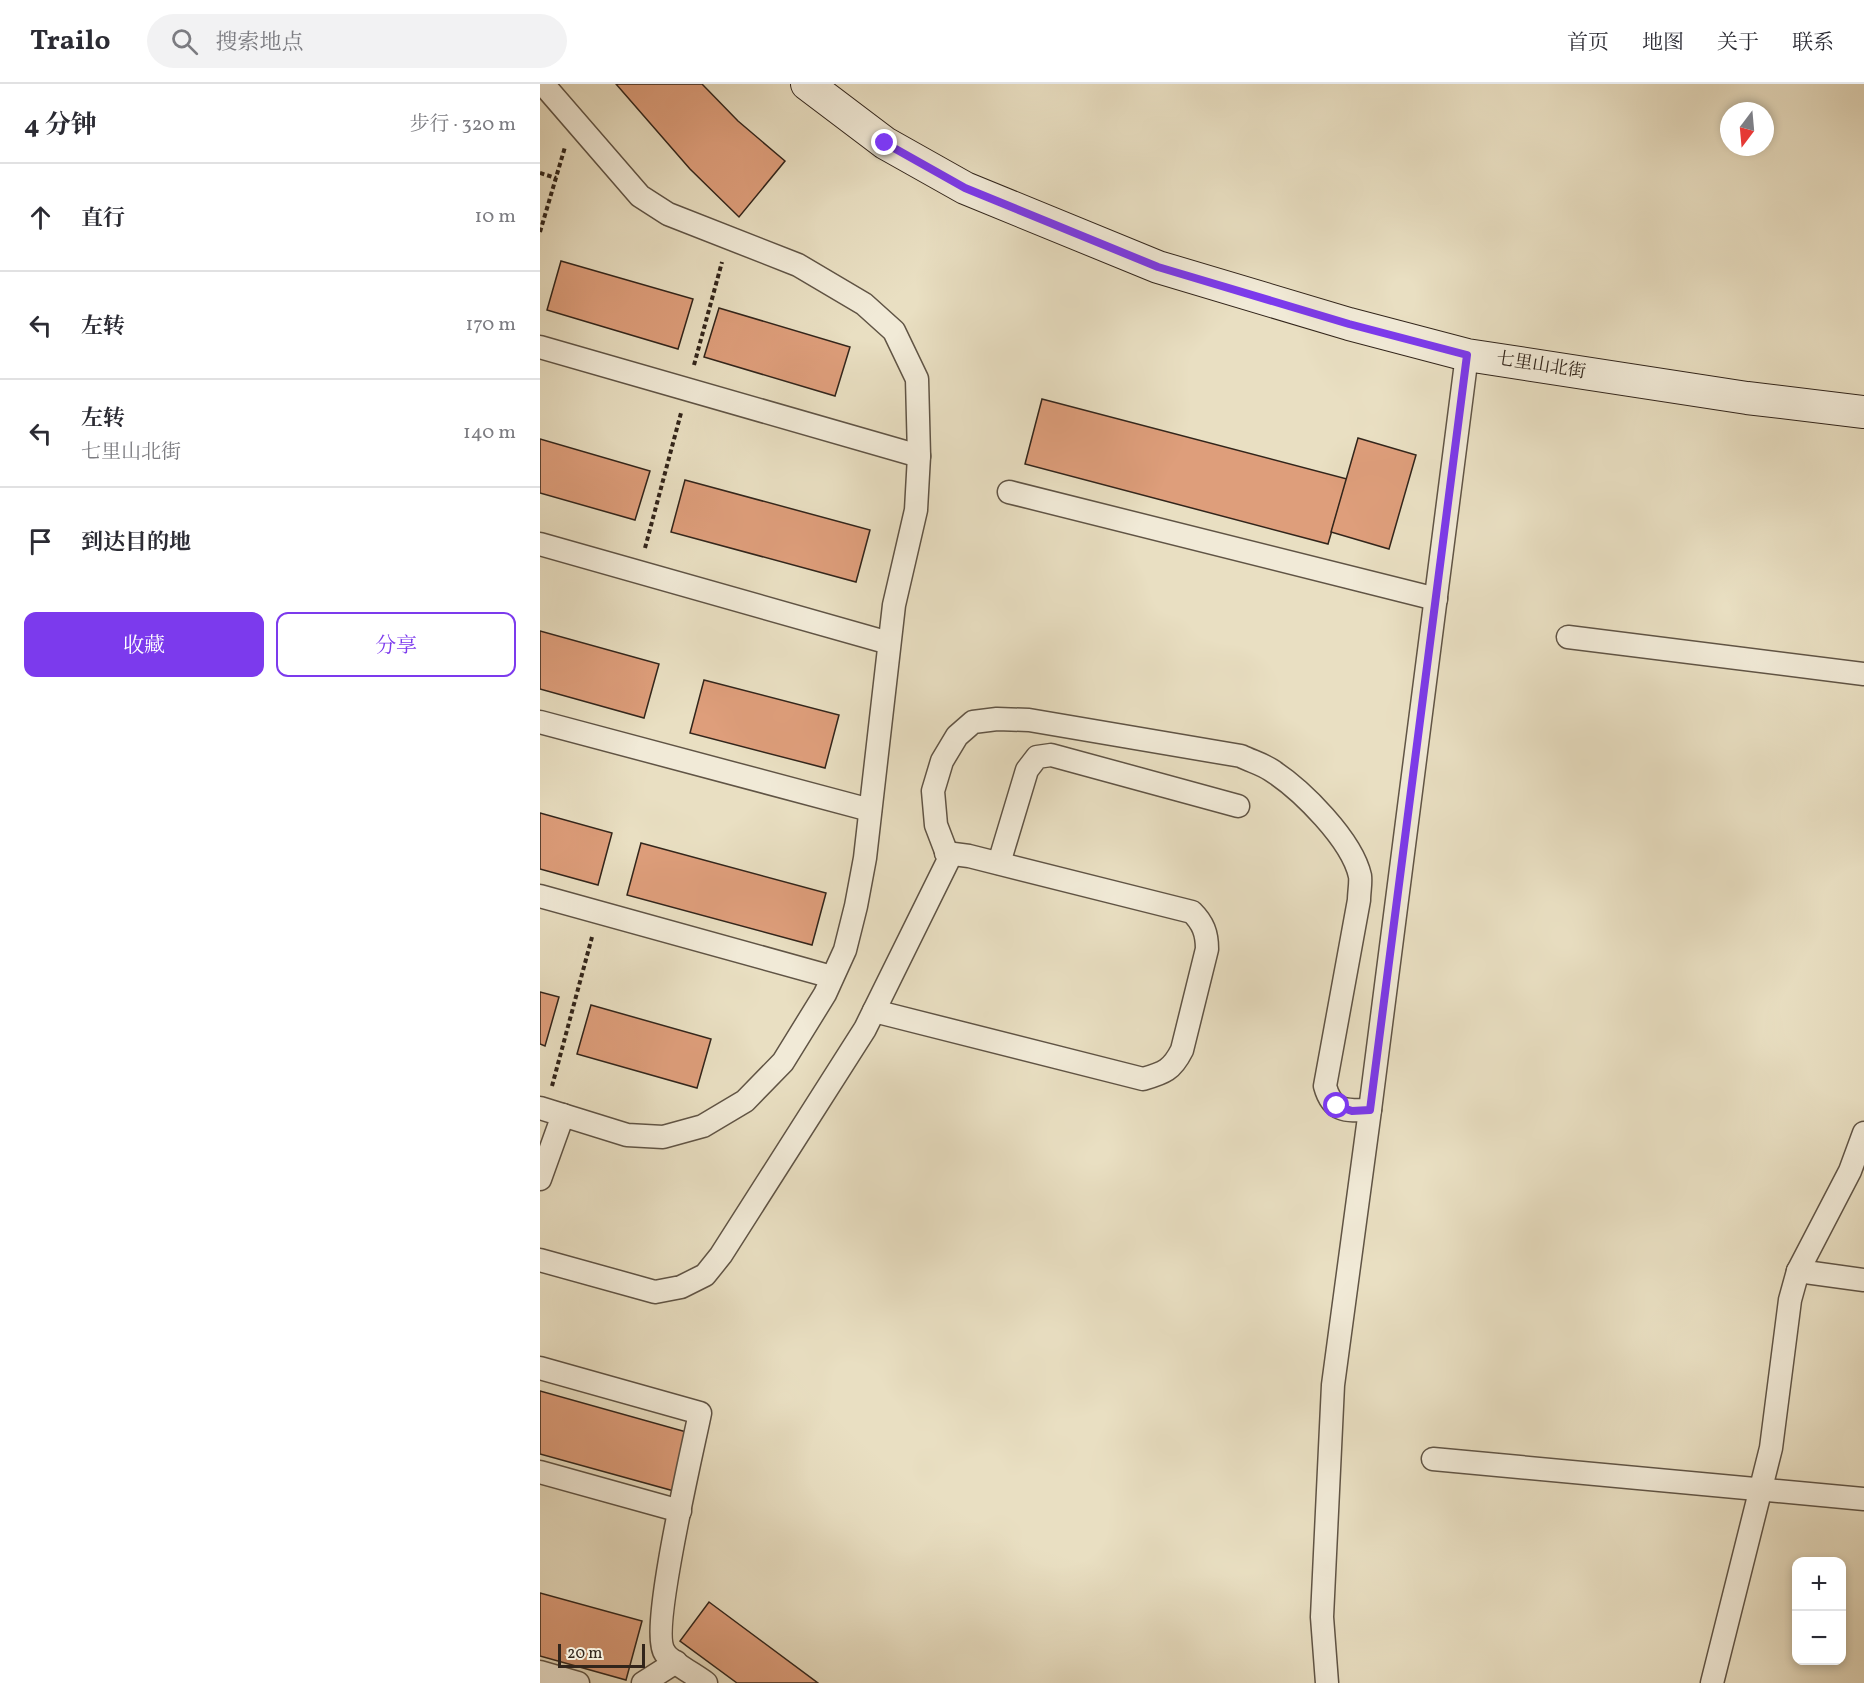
<!DOCTYPE html>
<html lang="zh">
<meta charset="utf-8">
<style>
:root{--surface:#fff;--page:#f2f2f3;--text:#2b2b33;--muted:#7c7c81;--line:#e1e1e2;--accent:#7c3aed}
body{margin:0;font-family:Vollkorn,"Noto Serif SC",serif;background:var(--page);color:var(--text)}
.controls{position:absolute;right:18px;bottom:18px;display:grid;overflow:hidden;border-radius:12px;box-shadow:0 3px 9px #0003}
.controls button{width:54px;height:54px;display:grid;place-items:center;padding:0;border:0;border-bottom:2px solid var(--line);background:var(--surface);color:var(--text);font:30px sans-serif}
.compass{position:absolute;left:1180px;top:18px;width:54px;height:54px;border-radius:50%;background:var(--surface);box-shadow:0 3px 9px #0003;rotate:196deg}
.scale{position:absolute;left:18px;bottom:15px;width:87px;box-sizing:border-box;padding-left:6px;border:3px solid #32251b;border-top:0;font-size:16px;line-height:21px;white-space:nowrap;color:#32251b;-webkit-text-stroke:4px #f1ead7;paint-order:stroke}
.stop{position:absolute;width:18px;height:18px;margin:-14px;border:4px solid #7c3aed;border-radius:50%;background:#fff}
.stop.end{background:#7c3aed;border-color:#fff;box-shadow:0 2px 6px #0008}
.list{margin:0;padding:0;list-style:none}
h2{display:flex;justify-content:space-between;align-items:center;height:78px;margin:0;padding:0 24px;font-size:26px}
h2 small{font-size:20px;font-weight:400;color:var(--muted)}
.list li{display:grid;grid-template-columns:39px 1fr auto;gap:18px;align-items:center;box-sizing:border-box;height:108px;padding:0 24px;border-top:2px solid var(--line)}
.list b{display:block;font-size:22px;white-space:nowrap}
.list p{margin:0;font-size:20px;white-space:nowrap;color:var(--muted)}
.list em{font-size:20px;font-style:normal;color:var(--muted)}
.actions{display:flex;gap:12px;padding:18px 24px}
.actions a{flex:1;padding:14px 0;border:2px solid var(--accent);border-radius:12px;text-align:center;font-size:21px;color:var(--accent)}
.actions .main{background:var(--accent);color:#fff}
.icon{flex:none;width:33px;height:33px;fill:none;stroke:currentColor;stroke-width:2;stroke-linecap:round;stroke-linejoin:round}
.map{position:relative;flex:none;width:1324px;height:1599px;overflow:hidden}
header{display:flex;align-items:center;gap:36px;box-sizing:border-box;height:84px;padding:0 30px;background:var(--surface);border-bottom:2px solid var(--line)}
header strong{font-size:28px}
nav{display:flex;gap:33px;margin-inline-start:auto;font-size:21px}
.search{width:420px;height:54px;background:var(--page);display:flex;align-items:center;gap:15px;box-sizing:border-box;padding:0 21px;border-radius:33px;color:var(--muted);font-size:22px}
main{display:flex}
aside{flex:1;background:var(--surface)}
.map>svg:first-child{display:block}
.building{fill:#de9e7b;stroke:#32251b;stroke-width:1.5}
.lines{fill:none;stroke-linecap:round;stroke-linejoin:round}
.street-casing{stroke:#605445;stroke-width:25}
.secondary-casing{stroke:#32251b;stroke-width:34}
.path{stroke:#32251b;stroke-width:4;stroke-dasharray:4.5 3;stroke-linecap:butt}
.street{stroke:#f1ead7;stroke-width:22}
.secondary{stroke:#f1ead7;stroke-width:32}
.route{stroke:#7c3aed;stroke-width:8}
.labels{text-anchor:middle;dominant-baseline:central;stroke-width:6;stroke-linejoin:round;paint-order:stroke}
.street-label{font-size:18px;fill:#32251b;stroke:#f1ead7}
</style>
<header>
<strong>Trailo</strong>
<div class="search"><svg class="icon" aria-label="search" viewBox="0 0 24 24"><circle cx="10" cy="10" r="6"/><path d="M15 15l6 6"/></svg>搜索地点</div>
<nav><a>首页</a><a>地图</a><a>关于</a><a>联系</a></nav>
</header>
<main>
<aside>
<h2>4 分钟<small>步行 · 320 m</small></h2>
<ul class="list">
<li><svg class="icon" aria-label="ahead" viewBox="0 0 24 24"><path d="M12 20V5M6 11l6-6 6 6"/></svg><div><b>直行</b></div><em>10 m</em></li>
<li><svg class="icon" aria-label="left" viewBox="0 0 24 24"><path d="M17 20v-9H6M10 6l-5 5 5 5"/></svg><div><b>左转</b></div><em>170 m</em></li>
<li><svg class="icon" aria-label="left" viewBox="0 0 24 24"><path d="M17 20v-9H6M10 6l-5 5 5 5"/></svg><div><b>左转</b><p>七里山北街</p></div><em>140 m</em></li>
<li><svg class="icon" aria-label="arrive" viewBox="0 0 24 24"><path d="M6 21V4h12l-3 4 3 4H6"/></svg><div><b>到达目的地</b></div></li>
</ul>
<div class="actions"><a class="main">收藏</a><a>分享</a></div>
</aside>
<div class="map">
<svg width="1324" height="1599" viewBox="0 0 1324 1599">
<rect width="100%" height="100%" fill="#e9dfc2"/>
<filter id="stains"><feTurbulence type="fractalNoise" baseFrequency=".00333" numOctaves="4"/><feColorMatrix values="0 0 0 0 .2 0 0 0 0 .09 0 0 0 0 .02 0 0 0 .5 -.17"/></filter>
<radialGradient id="worn" r=".72"><stop offset=".6" stop-color="#630" stop-opacity="0"/><stop offset="1" stop-color="#630" stop-opacity=".3"/></radialGradient>
<!-- building -->
<g class="building">
<polygon points="76,0 162,0 198,37 245,77 199,133 150,85"/>
<polygon points="21,177 153,215 138,265 7,226"/>
<polygon points="179,224 310,263 295,312 164,273"/>
<polygon points="502,315 807,395 788,460 485,380"/>
<polygon points="818,354 876,371 849,465 791,448"/>
<polygon points="0,355 110,387 95,436 0,409"/>
<polygon points="145,396 330,446 316,498 131,448"/>
<polygon points="0,547 119,580 104,634 0,605"/>
<polygon points="164,596 299,631 285,684 150,649"/>
<polygon points="0,729 72,749 58,801 0,785"/>
<polygon points="101,759 286,809 272,861 87,811"/>
<polygon points="0,908 19,913 5,962 0,960"/>
<polygon points="51,921 171,955 157,1004 37,970"/>
<polygon points="0,1307 150,1349 134,1407 0,1370"/>
<polygon points="0,1509 102,1537 86,1596 0,1572"/>
<polygon points="169,1518 278,1599 197,1599 140,1557"/>
</g>
<g class="lines">
<!-- street casing -->
<g class="street-casing">
<g id="street">
<polyline points="0,263 379,372"/>
<polyline points="469,408 896,515"/>
<polyline points="0,460 349,559"/>
<polyline points="1028,553 1324,590"/>
<polyline points="0,638 330,726"/>
<polyline points="459,779 487,686 497,673 511,671 698,722"/>
<polyline points="0,812 292,893"/>
<path d="M334,927L603,995C624,989 632,986 642,966L667,865C667,849 663,839 652,828L429,772L406,769"/>
<polyline points="0,1024 87,1051 123,1053 163,1042 205,1017 243,978 285,910 305,866 316,822 325,774 354,521 376,426 379,372 377,295 354,247 324,220 258,181 128,130 100,112 3,0"/>
<polyline points="0,1095 23,1031"/>
<path d="M0,1176L115,1208L141,1203L165,1191L181,1171L325,945L409,775L396,741L393,707L402,677L417,652L433,638L457,635L489,636L701,672C711,677 722,680 731,686C762,706 812,756 820,792C821,799 819,808 819,816L785,1002C792,1028 806,1027 830,1026L927,271"/>
<polyline points="1258,1187 1324,1196"/>
<path d="M0,1284L160,1329C153,1364 109,1548 125,1569C130,1577 157,1592 166,1599"/>
<polyline points="893,1375 1324,1415"/>
<polyline points="0,1388 140,1427"/>
<polyline points="0,1588 38,1599"/>
<polyline points="103,1599 136,1578"/>
<polyline points="787,1599 782,1533 793,1301 830,1026"/>
<polyline points="1172,1599 1231,1364 1250,1216 1258,1187 1310,1087 1324,1049"/>
</g>
</g>
<!-- secondary casing -->
<g class="secondary-casing">
<polyline id="secondary" points="267,0 345,59 425,104 618,183 809,240 927,271 1207,314 1324,328"/>
</g>
<!-- path -->
<g class="path">
<polyline points="0,89 16,94"/>
<polyline points="0,148 25,63"/>
<polyline points="154,281 182,178"/>
<polyline points="105,464 141,329"/>
<polyline points="12,1002 52,853"/>
</g>
<!-- street -->
<use href="#street" class="street"/>
<!-- secondary -->
<use href="#secondary" class="secondary"/>
</g>
<g class="lines">
<!-- route -->
<polyline class="route" points="345,59 425,104 618,183 809,240 927,271 830,1026 812,1027 797,1022"/>
</g>
<g class="labels">
<!-- street labels -->
<g class="street-label">
<text transform="translate(1001 282) rotate(9)">七里山北街</text>
</g>
</g>
<rect width="100%" height="100%" filter="url(#stains)"/>
<rect width="100%" height="100%" fill="url(#worn)"/>
</svg>
<div class="controls">
<button>+</button>
<button>−</button>
</div>
<svg class="compass" viewBox="-18 -18 36 36"><path d="M0-13l5 13h-10z" fill="#e53935"/><path d="M0 13l5-13h-10z" fill="#7c7c81"/></svg>
<div class="scale">20 m</div>
<div class="stop" style="left:797px;top:1022px"></div>
<div class="stop end" style="left:345px;top:59px"></div>
</div>
</main>
